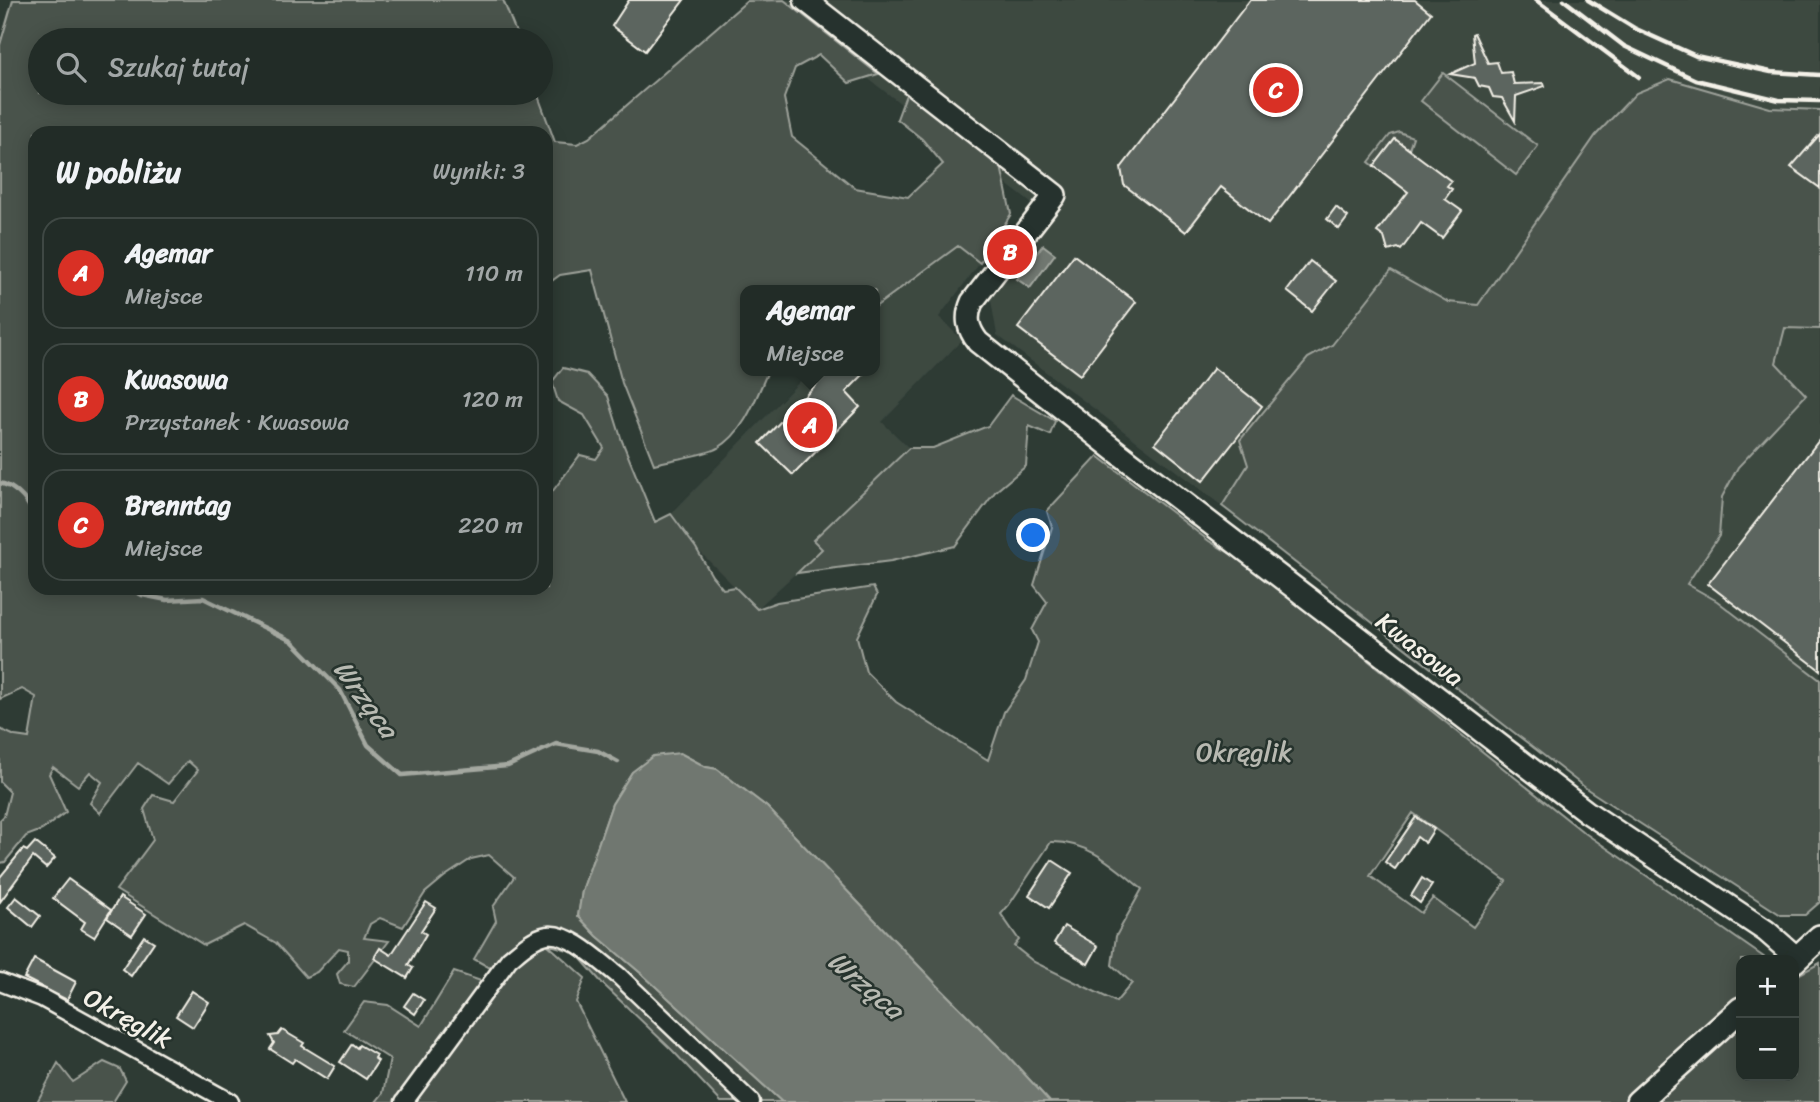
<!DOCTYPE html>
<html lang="pl">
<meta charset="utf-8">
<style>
:root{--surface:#222c27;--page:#2a342f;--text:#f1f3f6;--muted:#a2a7a7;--line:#3f4844;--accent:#d93025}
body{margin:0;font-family:Sriracha,sans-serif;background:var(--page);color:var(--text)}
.controls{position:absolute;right:21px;bottom:21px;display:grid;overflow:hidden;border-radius:14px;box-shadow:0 4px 18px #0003}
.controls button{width:63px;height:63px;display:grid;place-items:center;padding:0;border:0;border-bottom:2px solid var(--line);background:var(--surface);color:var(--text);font:35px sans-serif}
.you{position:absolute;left:1034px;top:536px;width:24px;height:24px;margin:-18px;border:5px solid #fff;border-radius:50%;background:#1a73e8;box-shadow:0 0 0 10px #1a73e833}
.badge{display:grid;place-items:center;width:46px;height:46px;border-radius:50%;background:var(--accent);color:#fff;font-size:23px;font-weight:700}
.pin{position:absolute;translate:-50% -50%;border:4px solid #fff;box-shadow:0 2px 7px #0006}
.popup{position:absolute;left:740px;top:285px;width:140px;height:91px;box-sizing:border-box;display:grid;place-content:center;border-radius:14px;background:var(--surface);filter:drop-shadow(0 2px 5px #0005);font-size:23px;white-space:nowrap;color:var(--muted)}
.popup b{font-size:26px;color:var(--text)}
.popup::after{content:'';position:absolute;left:50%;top:100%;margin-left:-14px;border:14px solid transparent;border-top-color:var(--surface)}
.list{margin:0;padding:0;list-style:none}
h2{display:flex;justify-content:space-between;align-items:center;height:91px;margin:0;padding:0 28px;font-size:30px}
h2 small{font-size:23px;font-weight:400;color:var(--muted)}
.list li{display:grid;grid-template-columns:46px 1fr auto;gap:21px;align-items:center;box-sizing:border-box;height:112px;margin:0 14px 14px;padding:0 14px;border:2px solid var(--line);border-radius:21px}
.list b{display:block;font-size:26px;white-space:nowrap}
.list p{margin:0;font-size:23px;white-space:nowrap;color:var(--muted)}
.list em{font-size:23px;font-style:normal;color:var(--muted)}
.icon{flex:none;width:38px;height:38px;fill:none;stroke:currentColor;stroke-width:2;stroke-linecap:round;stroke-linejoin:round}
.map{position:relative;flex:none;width:1820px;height:1102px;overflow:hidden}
.search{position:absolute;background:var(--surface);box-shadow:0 4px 18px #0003;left:28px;top:28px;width:525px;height:77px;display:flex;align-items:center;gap:18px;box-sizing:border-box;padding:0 24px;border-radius:38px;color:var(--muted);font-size:26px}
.panel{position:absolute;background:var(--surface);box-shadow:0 4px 18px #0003;left:28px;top:126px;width:525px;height:469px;border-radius:21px}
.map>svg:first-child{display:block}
.built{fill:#3c4841}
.green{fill:#48524c;stroke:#9ea29a;stroke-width:2;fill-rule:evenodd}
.water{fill:#6f7770;stroke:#a4a8a0;stroke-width:2}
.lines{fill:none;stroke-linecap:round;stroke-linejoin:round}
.stream{stroke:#a4a8a0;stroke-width:4.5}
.building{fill:#5c655e;stroke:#f4f1e8;stroke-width:2}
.minor-casing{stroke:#f4f1e8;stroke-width:21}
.tertiary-casing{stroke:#f4f1e8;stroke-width:26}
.secondary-casing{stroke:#f4f1e8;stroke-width:28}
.minor{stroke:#26332d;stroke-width:16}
.tertiary{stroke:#26332d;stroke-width:21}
.secondary{stroke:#26332d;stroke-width:23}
.rail{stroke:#f4f1e8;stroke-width:4.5}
.labels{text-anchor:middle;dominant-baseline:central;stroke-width:5;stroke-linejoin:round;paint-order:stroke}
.street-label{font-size:26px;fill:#f4f1e8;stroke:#26332d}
.park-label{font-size:26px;fill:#b8b9b1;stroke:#26332d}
.water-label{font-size:28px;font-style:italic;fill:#b8bab2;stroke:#26332d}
</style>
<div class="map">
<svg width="1820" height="1102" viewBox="0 0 1820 1102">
<rect width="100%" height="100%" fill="#2e3b34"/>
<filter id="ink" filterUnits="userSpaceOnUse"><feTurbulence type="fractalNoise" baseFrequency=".0143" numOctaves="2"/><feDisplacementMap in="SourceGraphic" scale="14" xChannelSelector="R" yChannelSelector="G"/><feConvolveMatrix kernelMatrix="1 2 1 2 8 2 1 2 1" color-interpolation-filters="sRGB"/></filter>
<g filter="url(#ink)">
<!-- built -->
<g class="built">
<polygon points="765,0 1820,0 1820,901 1781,915 1587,789 1222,506 997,335 990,295 1048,216"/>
<polygon points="958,246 980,263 939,317 962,340 882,422 909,448 814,539 822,549 757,609 696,548 671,514 810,371 875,371 875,307"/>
</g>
<!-- green -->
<g class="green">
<path d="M13,0H503L519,40H40V93H537L555,142L577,144L589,138L747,1L784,0L878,74L849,83L819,55L795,68L784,98L792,137L855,188L908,197L943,164L922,139L897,119L907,92L1001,166L1011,214L980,263L958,246L875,307V290H745V371H768C756,398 745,432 718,448C707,455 668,460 654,464L622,383L592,270L560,275L546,285V133H35V588H546V500L580,455L596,459L604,448L584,415L558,401L552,382L563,368L587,374L608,396L622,441L655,522L671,514L696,548L712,576L723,589L735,587L757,609L777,602L873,587L877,595L857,637L866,672L896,702L988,760L1004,712L1026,680L1038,642L1032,630L1047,602L1034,585L1052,527L1047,511L1098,456L1209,541L1246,563L1582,831L1768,960H1741V1076H1794V977L1820,963V1102H1050L1006,1054L938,986L767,807L717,769L706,767L680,753L632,772L612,804L582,891L578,916L597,936L643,975L782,1102H721L672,1050L603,984L575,952L547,944L585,978L576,1002L625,1102H412L505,976L474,959L496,921L493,907L514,877L489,855L471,859L444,877L425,893L403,927L380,918L370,924L364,938L389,941L354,987L340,984L337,974L348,961V950L339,948L317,972L306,977L276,943L244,925L204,945L116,890L153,840L144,809L153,795L174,801L198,770L188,761L168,784L138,763L100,813L90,803L102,782L90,772L78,786L53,767L49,774L66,812L42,830L26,836L5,862L0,863V820L4,816L10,792L0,782V729L15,736L29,738L36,697L22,689L0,699V45ZM1413,813L1506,881L1473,927L1433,898L1421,913L1370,876ZM1051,842C1088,841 1115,867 1142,889L1116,936L1112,965L1132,983L1116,1002L1034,962L1014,946L1019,940L1001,914L1009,905Z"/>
<polygon points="1443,73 1538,146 1516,175 1421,101"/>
<polygon points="1670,79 1770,108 1820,110 1820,329 1785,328 1776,363 1806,395 1738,467 1722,497 1719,536 1687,584 1717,601 1820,680 1820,902 1805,915 1781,915 1587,789 1222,506 1248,465 1240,440 1308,358 1332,345 1391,270 1448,302 1478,305 1596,135 1636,93"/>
<polygon points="1399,132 1413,137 1409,149 1395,139 1374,166 1369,162 1390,135"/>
<polygon points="1011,395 1055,421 1050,435 1029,426 1026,466 995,492 955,546 891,561 797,573 822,549 813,540 909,448 933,448 988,426"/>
<polygon points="454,972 484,982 394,1102 376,1102 383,1093 390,1059 344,1030 364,1002 388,1005 421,1026"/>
<polygon points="104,1062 120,1069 126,1081 113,1102 37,1102 58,1063 73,1082"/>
</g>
<!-- water -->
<g class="water">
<polygon points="1043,245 1055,254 1030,288 1017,279"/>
<polygon points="680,753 706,767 717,769 767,807 938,986 1006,1054 1050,1102 782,1102 643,975 597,936 578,916 582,891 612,804 632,772 653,756"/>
</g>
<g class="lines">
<!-- stream -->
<g class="stream">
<path d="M0,483C13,486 26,498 31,510C32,516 32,523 33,529L35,530"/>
<polyline points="129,588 142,595 167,600 203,598 292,641 340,690 368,745 402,775 508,766 556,744 598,751 618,762"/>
</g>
</g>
<!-- building -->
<g class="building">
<polygon points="629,0 684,0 645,51 612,26"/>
<polygon points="1250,0 1415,0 1431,13 1268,224 1221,187 1186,232 1124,185 1121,168"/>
<polygon points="1474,33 1488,63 1497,62 1501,73 1511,72 1514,84 1544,83 1545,86 1516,96 1515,121 1502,98 1493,97 1489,88 1479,86 1475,78 1450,74 1475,63 1472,34"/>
<polygon points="1820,134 1820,188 1791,167"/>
<polygon points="1395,139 1451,181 1447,186 1452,189 1445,199 1462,211 1442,238 1421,223 1401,250 1398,248 1388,251 1384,237 1377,232 1408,192 1374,166"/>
<polygon points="1336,207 1348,217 1339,229 1327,219"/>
<polygon points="1074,255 1136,302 1080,375 1018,328"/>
<polygon points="1310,261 1336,281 1312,311 1287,291"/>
<polygon points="1214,368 1262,406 1203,481 1155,443"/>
<polygon points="829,371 867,371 846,392 860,407 793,475 760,443"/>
<polygon points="1820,439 1820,670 1708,584"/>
<polygon points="1416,817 1434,829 1425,843 1417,837 1395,869 1385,862"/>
<polygon points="35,842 55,858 46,868 33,857 0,902 0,877 23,849 27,851"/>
<polygon points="1052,860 1072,873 1049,908 1029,895"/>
<polygon points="1422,878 1432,885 1420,903 1411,896"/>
<polygon points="68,879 111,910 94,937 81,929 85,922 53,898"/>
<polygon points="16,897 40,916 32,927 8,907"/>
<polygon points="120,897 146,914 132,935 107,918"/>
<polygon points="426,902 436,908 421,931 426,934 408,965 413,968 407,978 374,958 380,948 391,955"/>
<polygon points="1064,926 1098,946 1088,964 1054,943"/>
<polygon points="144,936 154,942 131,976 122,969"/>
<polygon points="34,959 76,982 67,1000 24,978"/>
<polygon points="192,991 209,1002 193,1027 176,1016"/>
<polygon points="413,993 424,1000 415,1014 404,1006"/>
<polygon points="282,1030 304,1043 302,1046 335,1066 327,1079 295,1059 292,1063 270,1049 274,1043 270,1036 278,1035"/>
<polygon points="352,1044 357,1048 359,1045 376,1055 374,1058 378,1061 366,1079 340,1062"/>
</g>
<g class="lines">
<!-- minor casing -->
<g class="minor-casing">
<g id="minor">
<polyline points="0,982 42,998 230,1102"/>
<path d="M404,1102L509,959C520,950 532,938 547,935C569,931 602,963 619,976L751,1102"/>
</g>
</g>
<!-- tertiary casing -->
<g class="tertiary-casing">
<path id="tertiary" d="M805,0L1055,195L972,302C965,318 968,329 978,342L1116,451L1587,812L1766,931L1797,958"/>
</g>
<!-- secondary casing -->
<g class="secondary-casing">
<g id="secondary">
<polyline points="1794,961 1820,937"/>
<polyline points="1638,1102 1741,1009"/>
</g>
</g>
<!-- minor -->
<use href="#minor" class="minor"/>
<!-- tertiary -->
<use href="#tertiary" class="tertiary"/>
<!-- secondary -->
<use href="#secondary" class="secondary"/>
<!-- rail -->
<g class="rail">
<polyline points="1536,0 1639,77"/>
<polyline points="1564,0 1624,46 1696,80 1779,100 1820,101"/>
<polyline points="1588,0 1634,28 1696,56 1771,72 1820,75"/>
</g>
</g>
</g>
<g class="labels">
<!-- street labels -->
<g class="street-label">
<text transform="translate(1420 649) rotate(38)">Kwasowa</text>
<text transform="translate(128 1018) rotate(29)">Okręglik</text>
</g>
<!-- park labels -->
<g class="park-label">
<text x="1244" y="752">Okręglik</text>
</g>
<!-- water labels -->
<g class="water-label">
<text transform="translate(366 699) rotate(54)">Wrząca</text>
<text transform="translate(866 985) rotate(40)">Wrząca</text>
</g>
</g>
</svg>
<div class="controls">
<button>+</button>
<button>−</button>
</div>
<div class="you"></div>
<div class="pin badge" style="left:810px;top:425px">A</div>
<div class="popup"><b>Agemar</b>Miejsce</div>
<div class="pin badge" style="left:1010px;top:252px">B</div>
<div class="pin badge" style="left:1276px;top:90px">C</div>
<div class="search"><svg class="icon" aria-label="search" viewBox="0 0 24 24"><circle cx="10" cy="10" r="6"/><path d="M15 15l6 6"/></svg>Szukaj tutaj</div>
<section class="panel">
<h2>W pobliżu<small>Wyniki: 3</small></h2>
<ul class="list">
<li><span class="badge">A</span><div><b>Agemar</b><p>Miejsce</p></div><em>110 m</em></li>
<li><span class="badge">B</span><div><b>Kwasowa</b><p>Przystanek · Kwasowa</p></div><em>120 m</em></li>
<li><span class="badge">C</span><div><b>Brenntag</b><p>Miejsce</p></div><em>220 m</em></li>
</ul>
</section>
</div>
